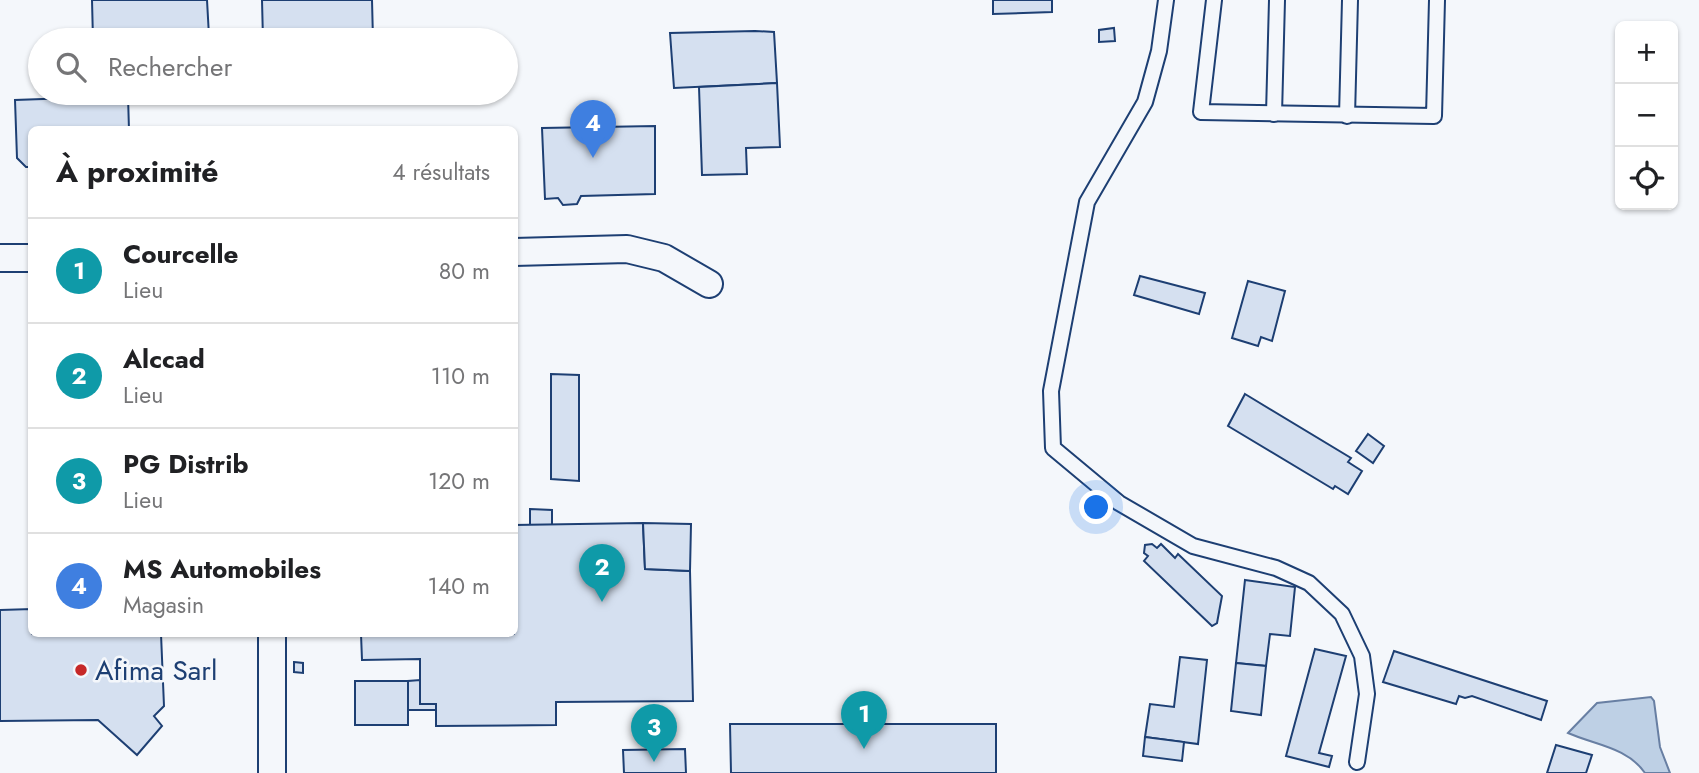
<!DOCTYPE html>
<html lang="fr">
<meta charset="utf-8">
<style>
:root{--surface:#fff;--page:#f2f2f2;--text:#202124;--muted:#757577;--line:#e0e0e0;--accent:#1a73e8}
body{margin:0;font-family:Jost,sans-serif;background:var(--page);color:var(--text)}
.controls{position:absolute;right:21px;top:21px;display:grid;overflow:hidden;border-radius:10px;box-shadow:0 2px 5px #0004}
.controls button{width:63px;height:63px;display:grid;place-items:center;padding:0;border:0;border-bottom:2px solid var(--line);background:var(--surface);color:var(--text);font:35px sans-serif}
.you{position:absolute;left:1097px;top:508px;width:24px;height:24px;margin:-18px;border:5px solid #fff;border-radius:50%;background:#1a73e8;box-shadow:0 0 0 10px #1a73e833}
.badge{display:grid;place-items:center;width:46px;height:46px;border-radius:50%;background:var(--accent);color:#fff;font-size:23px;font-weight:700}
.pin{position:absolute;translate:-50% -58px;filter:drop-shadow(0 2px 4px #0008)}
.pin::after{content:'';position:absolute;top:37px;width:24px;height:21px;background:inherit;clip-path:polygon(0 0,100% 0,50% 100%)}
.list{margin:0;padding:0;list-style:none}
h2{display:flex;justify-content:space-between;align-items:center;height:91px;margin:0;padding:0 28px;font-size:30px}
h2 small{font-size:23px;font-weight:400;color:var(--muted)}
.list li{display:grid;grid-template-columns:46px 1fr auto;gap:21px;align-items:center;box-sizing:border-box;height:105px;padding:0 28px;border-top:2px solid var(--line)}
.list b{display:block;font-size:26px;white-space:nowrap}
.list p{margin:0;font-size:23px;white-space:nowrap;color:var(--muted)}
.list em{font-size:23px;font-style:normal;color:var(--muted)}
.icon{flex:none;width:38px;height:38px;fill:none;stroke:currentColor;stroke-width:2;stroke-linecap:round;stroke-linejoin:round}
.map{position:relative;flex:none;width:1699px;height:773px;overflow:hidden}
.search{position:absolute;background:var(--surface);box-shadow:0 2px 5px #0004;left:28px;top:28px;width:490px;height:77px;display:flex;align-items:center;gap:18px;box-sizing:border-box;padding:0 24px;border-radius:38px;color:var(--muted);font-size:26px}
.panel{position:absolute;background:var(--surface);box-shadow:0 2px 5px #0004;left:28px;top:126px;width:490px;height:511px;border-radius:10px}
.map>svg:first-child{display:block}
.water{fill:#bed0e5;stroke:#687fa3;stroke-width:2}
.building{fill:#d5e0f0;stroke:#1d3f73;stroke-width:2}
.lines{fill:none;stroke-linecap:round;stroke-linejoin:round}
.service-casing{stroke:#1d3f73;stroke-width:18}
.minor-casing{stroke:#1d3f73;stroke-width:30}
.service{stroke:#f4f7fb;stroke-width:14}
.minor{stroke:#f4f7fb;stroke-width:26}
.poi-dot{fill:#c62828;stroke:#f4f7fb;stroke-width:2.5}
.labels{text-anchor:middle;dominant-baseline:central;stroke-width:5;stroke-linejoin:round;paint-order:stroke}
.poi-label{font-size:28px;fill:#1d3f73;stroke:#f4f7fb;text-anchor:start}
</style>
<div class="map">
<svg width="1699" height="773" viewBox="0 0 1699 773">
<rect width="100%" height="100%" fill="#f4f7fb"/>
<!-- water -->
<path class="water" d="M1651,697L1654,701L1660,747L1670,773H1645C1627,747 1595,745 1568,733L1597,703Z"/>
<!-- building -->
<g class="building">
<polygon points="92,0 207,0 209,36 93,40"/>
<polygon points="262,0 372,0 373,40 263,40"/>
<polygon points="993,0 1052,0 1052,12 993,14"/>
<polygon points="1114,28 1115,41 1099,42 1099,30"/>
<polygon points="755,31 774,32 777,83 674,88 670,33"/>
<polygon points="777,83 780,147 746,148 747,174 702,175 699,87"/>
<polygon points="128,96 129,130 32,130 32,167 26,167 17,158 15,100"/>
<polygon points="655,126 655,194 581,196 577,204 563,205 558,198 545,199 542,128"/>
<polygon points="1140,276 1205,293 1199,314 1134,295"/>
<polygon points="1248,281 1285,291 1272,341 1261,337 1258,346 1232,338"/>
<polygon points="551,374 579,375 579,481 551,479"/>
<polygon points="1245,394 1351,458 1348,462 1362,471 1348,494 1335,486 1333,489 1228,426"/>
<polygon points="1368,434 1384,446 1373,463 1356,451"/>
<polygon points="530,509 552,510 552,525 530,525"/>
<polygon points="643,523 645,569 690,571 693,701 556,702 556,725 436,726 436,704 420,704 420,659 362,660 361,634 514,634 514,525"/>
<polygon points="643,523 691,524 690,571 645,569"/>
<polygon points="1152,544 1157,548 1161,544 1175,558 1178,554 1222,596 1217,623 1212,626 1144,561 1148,556 1144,553 1145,545"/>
<polygon points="1245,580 1295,587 1290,636 1270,634 1266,666 1236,663"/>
<polygon points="32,609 32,634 161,634 164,706 154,716 162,726 137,755 98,720 0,721 0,610"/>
<polygon points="1315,649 1346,656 1319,753 1332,756 1329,767 1286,756"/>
<polygon points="1394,651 1547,701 1541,720 1472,696 1465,698 1459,696 1456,704 1383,682"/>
<polygon points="1180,657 1207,660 1198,744 1145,737 1150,704 1174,707"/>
<polygon points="294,662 303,663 303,673 294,672"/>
<polygon points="1236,663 1266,666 1261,715 1231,711"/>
<polygon points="420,680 420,704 436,704 436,710 408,710 408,681"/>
<rect x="355" y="681" width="53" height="44"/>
<polygon points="730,724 996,724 996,773 731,773"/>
<polygon points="1145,737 1184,742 1182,761 1143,756"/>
<polygon points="1556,745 1592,755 1586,773 1547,773"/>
<polygon points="685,749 686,773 624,773 623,750"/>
</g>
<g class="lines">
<!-- service casing -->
<g class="service-casing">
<g id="service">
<polyline points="1166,0 1159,51 1145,102 1087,202 1051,391 1053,448 1119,503 1193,546 1276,568 1309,583 1342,614 1362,656 1367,694 1357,762"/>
<polyline points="1214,0 1201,112 1434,116 1437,0"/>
<polyline points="1274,114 1277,0"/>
<polyline points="1347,116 1350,0"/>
</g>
</g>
<!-- minor casing -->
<g class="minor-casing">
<g id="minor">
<polyline points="514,252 627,249 664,258 709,284"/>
<polyline points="0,258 32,258"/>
<polyline points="272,773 272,634"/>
</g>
</g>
<!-- service -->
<use href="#service" class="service"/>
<!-- minor -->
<use href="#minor" class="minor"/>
</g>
<!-- markers -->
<circle class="poi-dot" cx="81" cy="670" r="7"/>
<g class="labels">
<!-- poi labels -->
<g class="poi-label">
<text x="95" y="670">Afima Sarl</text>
</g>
</g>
</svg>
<div class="controls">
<button>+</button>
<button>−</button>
<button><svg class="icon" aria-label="locate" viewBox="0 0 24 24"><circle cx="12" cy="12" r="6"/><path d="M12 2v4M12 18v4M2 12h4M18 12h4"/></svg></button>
</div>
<div class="you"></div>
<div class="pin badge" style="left:864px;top:749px;background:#0f9aa8">1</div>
<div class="pin badge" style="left:602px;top:602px;background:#0f9aa8">2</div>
<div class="pin badge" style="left:654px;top:762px;background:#0f9aa8">3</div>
<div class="pin badge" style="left:593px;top:158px;background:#3f7fe0">4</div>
<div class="search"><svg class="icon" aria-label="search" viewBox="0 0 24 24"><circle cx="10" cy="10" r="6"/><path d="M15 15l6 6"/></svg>Rechercher</div>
<section class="panel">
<h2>À proximité<small>4 résultats</small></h2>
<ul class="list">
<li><span class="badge" style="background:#0f9aa8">1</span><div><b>Courcelle</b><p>Lieu</p></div><em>80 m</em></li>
<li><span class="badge" style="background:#0f9aa8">2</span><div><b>Alccad</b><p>Lieu</p></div><em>110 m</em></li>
<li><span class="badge" style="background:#0f9aa8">3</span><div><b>PG Distrib</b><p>Lieu</p></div><em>120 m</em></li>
<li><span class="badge" style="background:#3f7fe0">4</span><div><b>MS Automobiles</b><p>Magasin</p></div><em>140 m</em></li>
</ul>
</section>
</div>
